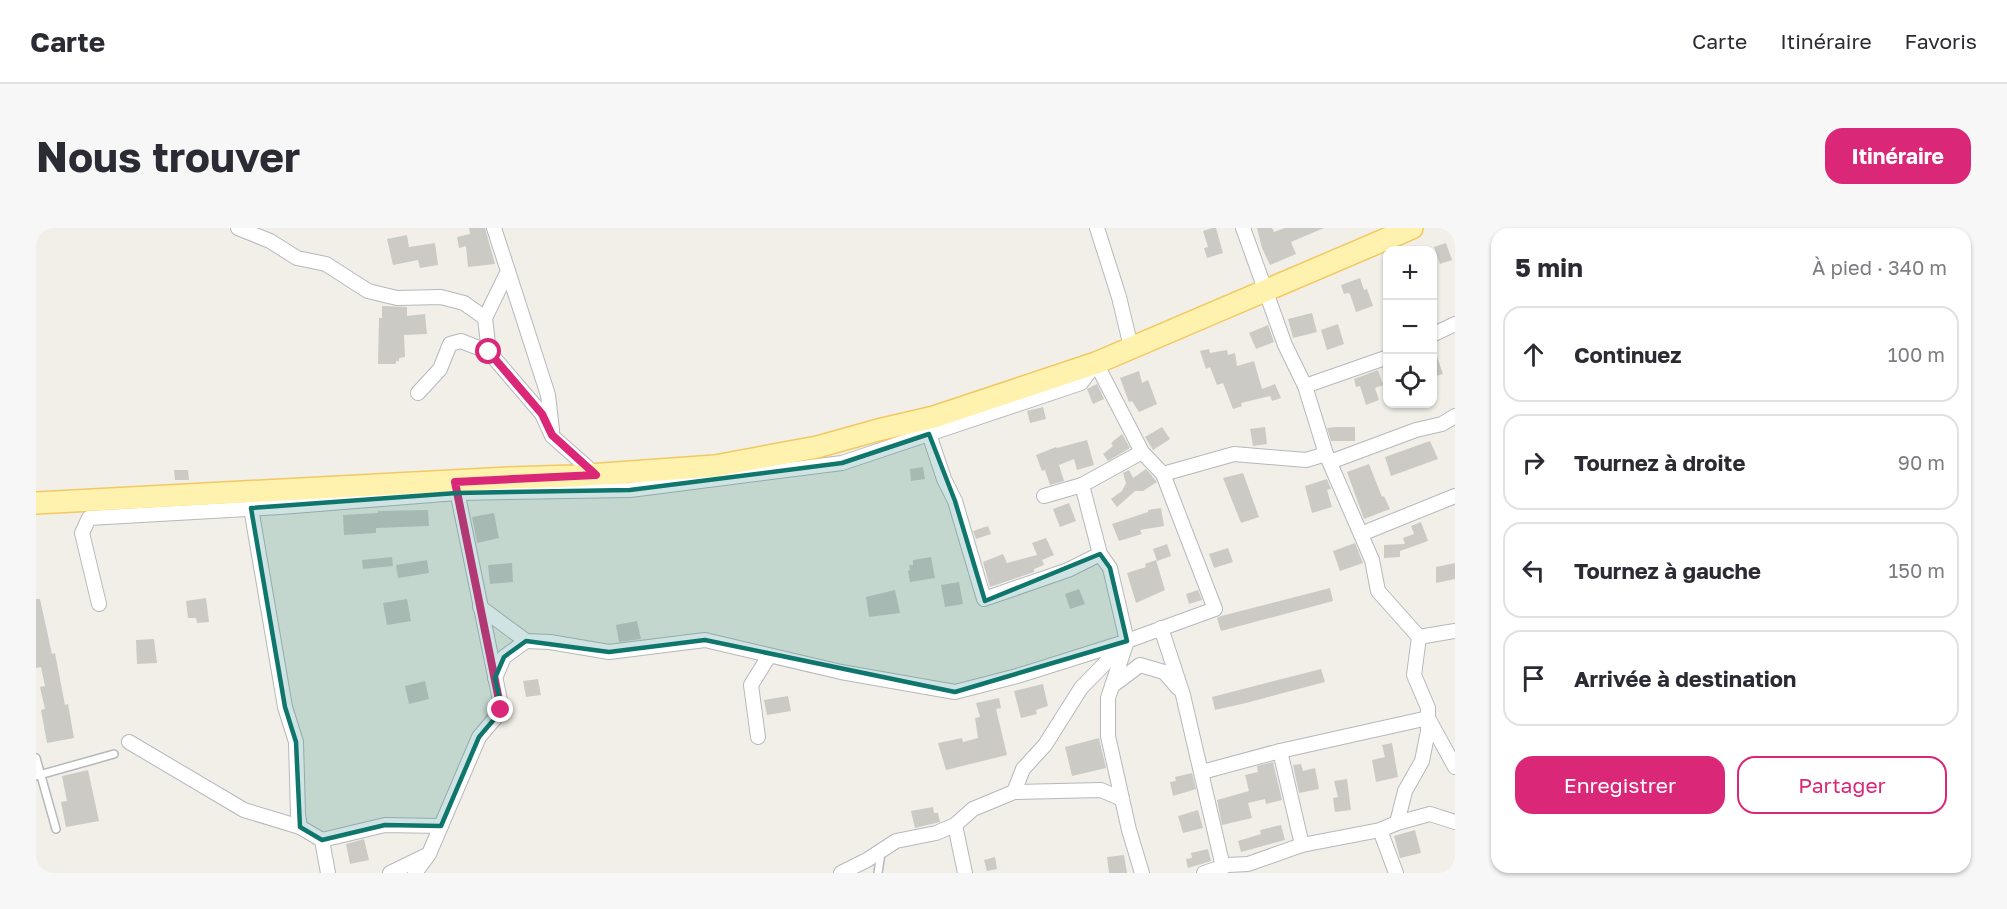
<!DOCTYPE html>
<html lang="fr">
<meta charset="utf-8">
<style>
:root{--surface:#fff;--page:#f7f7f7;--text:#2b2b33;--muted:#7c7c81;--line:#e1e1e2;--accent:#db2777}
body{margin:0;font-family:"Golos Text",sans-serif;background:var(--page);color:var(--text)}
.controls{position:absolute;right:18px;top:18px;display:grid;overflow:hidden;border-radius:12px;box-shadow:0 2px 4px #0004}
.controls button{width:54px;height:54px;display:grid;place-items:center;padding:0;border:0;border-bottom:2px solid var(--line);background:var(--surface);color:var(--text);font:30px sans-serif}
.stop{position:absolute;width:18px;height:18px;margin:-14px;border:4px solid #db2777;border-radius:50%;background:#fff}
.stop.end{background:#db2777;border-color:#fff;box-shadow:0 2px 6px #0008}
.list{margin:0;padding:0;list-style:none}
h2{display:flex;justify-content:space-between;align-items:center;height:78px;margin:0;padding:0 24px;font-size:26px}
h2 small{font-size:20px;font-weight:400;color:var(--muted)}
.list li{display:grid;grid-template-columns:39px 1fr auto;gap:18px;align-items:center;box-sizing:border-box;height:96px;margin:0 12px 12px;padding:0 12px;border:2px solid var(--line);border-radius:18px}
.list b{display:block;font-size:22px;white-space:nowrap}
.list em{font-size:20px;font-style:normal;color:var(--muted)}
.actions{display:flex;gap:12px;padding:18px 24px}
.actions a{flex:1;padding:14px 0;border:2px solid var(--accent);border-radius:18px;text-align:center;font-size:21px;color:var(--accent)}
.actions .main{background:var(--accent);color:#fff}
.icon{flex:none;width:33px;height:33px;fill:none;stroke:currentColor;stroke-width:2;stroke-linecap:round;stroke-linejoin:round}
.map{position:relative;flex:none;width:1419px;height:645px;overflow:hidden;border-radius:18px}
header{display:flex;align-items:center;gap:36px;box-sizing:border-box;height:84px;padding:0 30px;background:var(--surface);border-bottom:2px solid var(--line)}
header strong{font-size:28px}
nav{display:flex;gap:33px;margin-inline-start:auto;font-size:21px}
.intro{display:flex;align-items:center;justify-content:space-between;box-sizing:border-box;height:144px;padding:0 36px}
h1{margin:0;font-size:42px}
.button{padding:15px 27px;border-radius:18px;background:var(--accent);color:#fff;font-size:21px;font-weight:700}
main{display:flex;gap:36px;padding:0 36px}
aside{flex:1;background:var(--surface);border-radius:18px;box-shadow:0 2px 4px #0004}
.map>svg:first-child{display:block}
.building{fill:#cccac5}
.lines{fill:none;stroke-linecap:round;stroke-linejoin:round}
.service-casing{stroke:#b5b8bc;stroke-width:10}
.minor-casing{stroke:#b5b8bc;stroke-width:16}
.primary-casing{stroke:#f2c960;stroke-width:24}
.service{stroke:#fff;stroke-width:7}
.minor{stroke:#fff;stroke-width:14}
.primary{stroke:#fff2af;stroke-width:21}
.route{stroke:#db2777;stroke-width:8}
.marked{fill:#0f766e;fill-opacity:0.2;stroke:#0f766e;stroke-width:4.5;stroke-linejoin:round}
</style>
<header>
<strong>Carte</strong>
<nav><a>Carte</a><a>Itinéraire</a><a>Favoris</a></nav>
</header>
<div class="intro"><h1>Nous trouver</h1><a class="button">Itinéraire</a></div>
<main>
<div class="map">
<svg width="1419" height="645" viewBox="0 0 1419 645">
<rect width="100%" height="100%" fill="#f1efe8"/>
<!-- building -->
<g class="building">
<polygon points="433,0 449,0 459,36 432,39 430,18 423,20 421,9 434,6"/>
<polygon points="1176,0 1180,0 1187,25 1171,30 1168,20 1172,19 1167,3"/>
<polygon points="1221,0 1236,0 1238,4 1249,0 1288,0 1255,14 1260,26 1234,37 1226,20"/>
<polygon points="371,7 373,19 399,15 402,37 384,40 382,32 357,37 351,11"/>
<polygon points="1410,15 1416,32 1404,36 1398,19"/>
<polygon points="1324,50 1328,62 1331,61 1337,78 1320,84 1314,66 1312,65 1308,66 1305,57"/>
<polygon points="346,78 371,79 371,88 389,86 391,106 368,107 369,129 363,130 363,133 360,133 360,136 342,136 343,90 346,90"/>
<polygon points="1276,85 1281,104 1257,110 1252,91"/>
<polygon points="1302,96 1308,116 1291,122 1285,102"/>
<polygon points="1232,97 1238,114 1220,121 1213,105"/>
<polygon points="1398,120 1407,146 1396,149 1396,121"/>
<polygon points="1173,121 1174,125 1191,122 1192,127 1199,125 1201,138 1218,133 1226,161 1239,156 1245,170 1236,173 1234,168 1205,175 1206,178 1197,181 1187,155 1181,157 1174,139 1170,141 1164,123"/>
<polygon points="1342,142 1347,157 1339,160 1343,172 1330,177 1324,158 1320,159 1318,151"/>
<polygon points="1103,143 1106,155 1112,152 1121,176 1103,184 1096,173 1093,174 1084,150"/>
<polygon points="1061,156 1068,171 1057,176 1051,161"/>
<polygon points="1007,179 1010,191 994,195 991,183"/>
<polygon points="1126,199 1134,211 1117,222 1109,209"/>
<polygon points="1229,199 1231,216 1217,218 1214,201"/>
<polygon points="1300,199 1319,199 1319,213 1295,213 1291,200"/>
<polygon points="1086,206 1094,220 1072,233 1067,226 1077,218 1075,215"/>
<polygon points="1051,212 1058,237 1041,242 1038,231 1023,237 1028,253 1014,257 1009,242 1006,243 1000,227 1020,219 1021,220"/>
<polygon points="1394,213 1402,231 1355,248 1349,229"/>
<polygon points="1333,236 1346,269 1348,268 1354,281 1328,291 1311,244"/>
<polygon points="887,239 889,251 875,253 874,241"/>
<polygon points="1110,241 1121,254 1107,263 1099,263 1081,279 1075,271 1086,263 1090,255 1087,245 1093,242 1097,250"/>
<polygon points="138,242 152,242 153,252 139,252"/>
<polygon points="1207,245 1223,289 1205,295 1187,250"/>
<polygon points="1291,251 1295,261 1291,262 1296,279 1276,285 1269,258"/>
<polygon points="1033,275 1040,293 1024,299 1017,281"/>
<polygon points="1125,280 1128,298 1104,302 1106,306 1083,313 1076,296 1112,284 1112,282"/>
<polygon points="392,282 393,298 340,300 340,305 308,307 307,287 342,285 342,283"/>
<polygon points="458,285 463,310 441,315 436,289"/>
<polygon points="1385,294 1392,313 1364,323 1364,329 1348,330 1348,317 1369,316 1367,310 1378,306 1375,298"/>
<polygon points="952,298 955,306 940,311 937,303"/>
<polygon points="1010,310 1018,327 1006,332 1008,337 998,341 998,344 954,359 947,334 967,326 971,335 1001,327 996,315"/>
<polygon points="1319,315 1327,335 1304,343 1297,323"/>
<polygon points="1131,316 1135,328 1121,333 1117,321"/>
<polygon points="1192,320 1197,334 1178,340 1173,326"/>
<polygon points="356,329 357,338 327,341 326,332"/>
<polygon points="895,329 899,350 874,354 872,343 874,342 873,337 877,337 877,332"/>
<polygon points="391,332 393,345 362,350 360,337"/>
<polygon points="1120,332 1129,362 1100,375 1091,345 1110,339 1109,336"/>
<polygon points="476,335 477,354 454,356 452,337"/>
<polygon points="1419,335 1419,351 1400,355 1400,339"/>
<polygon points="923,354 927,376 909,379 905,357"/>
<polygon points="1294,360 1297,373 1185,403 1181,390 1185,388"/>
<polygon points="1043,361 1049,376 1034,381 1029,366"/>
<polygon points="859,362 864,385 833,389 830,369"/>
<polygon points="1162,362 1166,372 1153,376 1150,366"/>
<polygon points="170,370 173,394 161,395 160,390 152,390 150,373"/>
<polygon points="0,371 4,371 16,426 19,425 29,477 32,476 38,510 11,515 5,482 9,481 4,459 9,458 5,439 0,440"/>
<polygon points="371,371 375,393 351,397 347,375"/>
<polygon points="601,393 605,411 583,414 580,397"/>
<polygon points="118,411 121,435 101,436 100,412"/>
<polygon points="1285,441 1289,454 1210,475 1179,482 1176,469"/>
<polygon points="502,451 505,467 490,469 487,453"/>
<polygon points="389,453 393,471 373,476 369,458"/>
<polygon points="1007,456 1012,478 1000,482 1001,486 985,490 978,463"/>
<polygon points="752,468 755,483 731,487 728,472"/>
<polygon points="963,470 965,480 960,481 971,527 910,542 902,515 926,510 927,514 942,510 939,490 944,489 940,475"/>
<polygon points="1063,510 1070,540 1036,548 1029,519"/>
<polygon points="1356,515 1362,549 1340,554 1336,532 1349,529 1346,517"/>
<polygon points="1237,534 1246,572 1230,576 1229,571 1212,575 1216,590 1186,597 1181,572 1213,563 1209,547 1222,544 1221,538"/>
<polygon points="1265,536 1267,543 1279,540 1283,561 1263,565 1257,537"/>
<polygon points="52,542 63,593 30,599 25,574 31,573 26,548"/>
<polygon points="1156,545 1160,561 1137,568 1134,554 1140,553 1139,549"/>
<polygon points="1311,551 1315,582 1299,584 1297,570 1302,569 1298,553"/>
<polygon points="897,579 898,585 902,585 904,594 879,600 875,583"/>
<polygon points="1162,582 1167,600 1147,605 1142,588"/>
<polygon points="1245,597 1249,612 1205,624 1202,613 1225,606 1224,602"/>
<polygon points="1379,602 1385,625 1364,630 1358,608"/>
<polygon points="328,611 333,632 314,636 310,616"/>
<polygon points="1172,621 1175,633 1152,640 1150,631 1156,630 1155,625"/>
<polygon points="1088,627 1091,645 1073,645 1071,629"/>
<polygon points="959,629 961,641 951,643 948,632"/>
</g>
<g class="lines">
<!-- service casing -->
<g class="service-casing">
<g id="service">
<polyline points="0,530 20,601"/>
<polyline points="0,548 78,526"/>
<polyline points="842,645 845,625"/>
</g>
</g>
<!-- minor casing -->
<g class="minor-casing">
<g id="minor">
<polyline points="202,0 234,13 261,30 290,36 332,63 361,70 405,69 428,75 449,90"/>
<polyline points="458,0 472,43 449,90 453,124 506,186 516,208 560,247"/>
<polyline points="1061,0 1083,69 1095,119"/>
<polyline points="1207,0 1249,117 1269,158 1290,226 1336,332 1342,363 1383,409"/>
<polyline points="472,43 512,167 516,202"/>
<polyline points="1396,107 1419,96"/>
<polyline points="1269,158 1352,129"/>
<polyline points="382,165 404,141 414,116 425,113 453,124"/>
<polyline points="893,206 908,251 919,273 948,371 1032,342 1064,326 1046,257 1008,268"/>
<polyline points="1294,234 1380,202 1406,196 1419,188"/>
<polyline points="1127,246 1198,226 1270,232 1290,226"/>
<polyline points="1046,257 1106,224"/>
<polyline points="215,280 249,479 260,514 262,586 264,599 286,612 292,645"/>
<polyline points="1325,306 1419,268"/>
<polyline points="1064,326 1074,340 1091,413 1072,470 1072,508 1093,602 1106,645"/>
<polyline points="63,376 46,305 53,290 245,279 421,265 594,262 806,235 1045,155 1060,135 1106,224 1127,246 1179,381 1091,413 1045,460 1009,517 987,541 978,564"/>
<polyline points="444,379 490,413 514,414 573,424 669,412 805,444 919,464 981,448 1089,414"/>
<polyline points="1125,400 1147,467 1187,639"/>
<polyline points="459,450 468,429 490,413"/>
<polyline points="1076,458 1104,437 1128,444 1142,460"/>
<polyline points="722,509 715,457 733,428"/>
<polyline points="93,514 208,582 264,599"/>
<polyline points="1244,523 1266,617"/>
<polyline points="1166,544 1244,523 1392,490 1419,539"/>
<polyline points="1361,595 1369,563 1386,533 1392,503 1392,480 1378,447 1383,409 1419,403"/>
<polyline points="919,597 929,645"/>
<polyline points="1344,602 1360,645"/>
<polyline points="286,612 349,597 405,598"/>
<polyline points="354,645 391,627"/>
<polyline points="379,645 393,626 443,509 466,482 420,258"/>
<polyline points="805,645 831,632 860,613 900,605 919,597 937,581 978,564 1065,562 1086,571"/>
<polyline points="1168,645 1192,637 1212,636 1266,617 1344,602 1361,595 1394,586 1419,594"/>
</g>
</g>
<!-- primary casing -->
<g class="primary-casing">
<polyline id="primary" points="0,275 472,250 538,248 679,238 781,219 842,202 898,189 1060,135 1376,0"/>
</g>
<!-- service -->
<use href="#service" class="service"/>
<!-- minor -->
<use href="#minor" class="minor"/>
<!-- primary -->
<use href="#primary" class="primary"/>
</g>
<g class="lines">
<!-- route -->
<polyline class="route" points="453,124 506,186 516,207 560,247 419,254 465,482"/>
</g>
<!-- marked area -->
<path class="marked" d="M893,206L919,273L949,373L1064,326L1074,340L1091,413L919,464L669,412L573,424L490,413L468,429L459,450L466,482L443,509L405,598L349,597L286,612L264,599L260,514L249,479L215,280L421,265L594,262L806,235Z"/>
</svg>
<div class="controls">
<button>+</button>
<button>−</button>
<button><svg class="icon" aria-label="locate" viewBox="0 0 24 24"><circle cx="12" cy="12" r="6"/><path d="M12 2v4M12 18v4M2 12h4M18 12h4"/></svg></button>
</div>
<div class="stop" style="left:453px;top:124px"></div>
<div class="stop end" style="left:465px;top:482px"></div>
</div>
<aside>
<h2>5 min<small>À pied · 340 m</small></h2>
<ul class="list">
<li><svg class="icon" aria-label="ahead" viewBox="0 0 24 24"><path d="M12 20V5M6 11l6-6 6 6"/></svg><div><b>Continuez</b></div><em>100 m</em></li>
<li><svg class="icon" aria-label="right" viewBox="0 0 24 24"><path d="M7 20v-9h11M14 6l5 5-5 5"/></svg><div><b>Tournez à droite</b></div><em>90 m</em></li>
<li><svg class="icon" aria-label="left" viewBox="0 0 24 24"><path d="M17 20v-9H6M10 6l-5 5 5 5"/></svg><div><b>Tournez à gauche</b></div><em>150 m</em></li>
<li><svg class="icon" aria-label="arrive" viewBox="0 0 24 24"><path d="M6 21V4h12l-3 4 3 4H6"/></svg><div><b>Arrivée à destination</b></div></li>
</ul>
<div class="actions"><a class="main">Enregistrer</a><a>Partager</a></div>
</aside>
</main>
